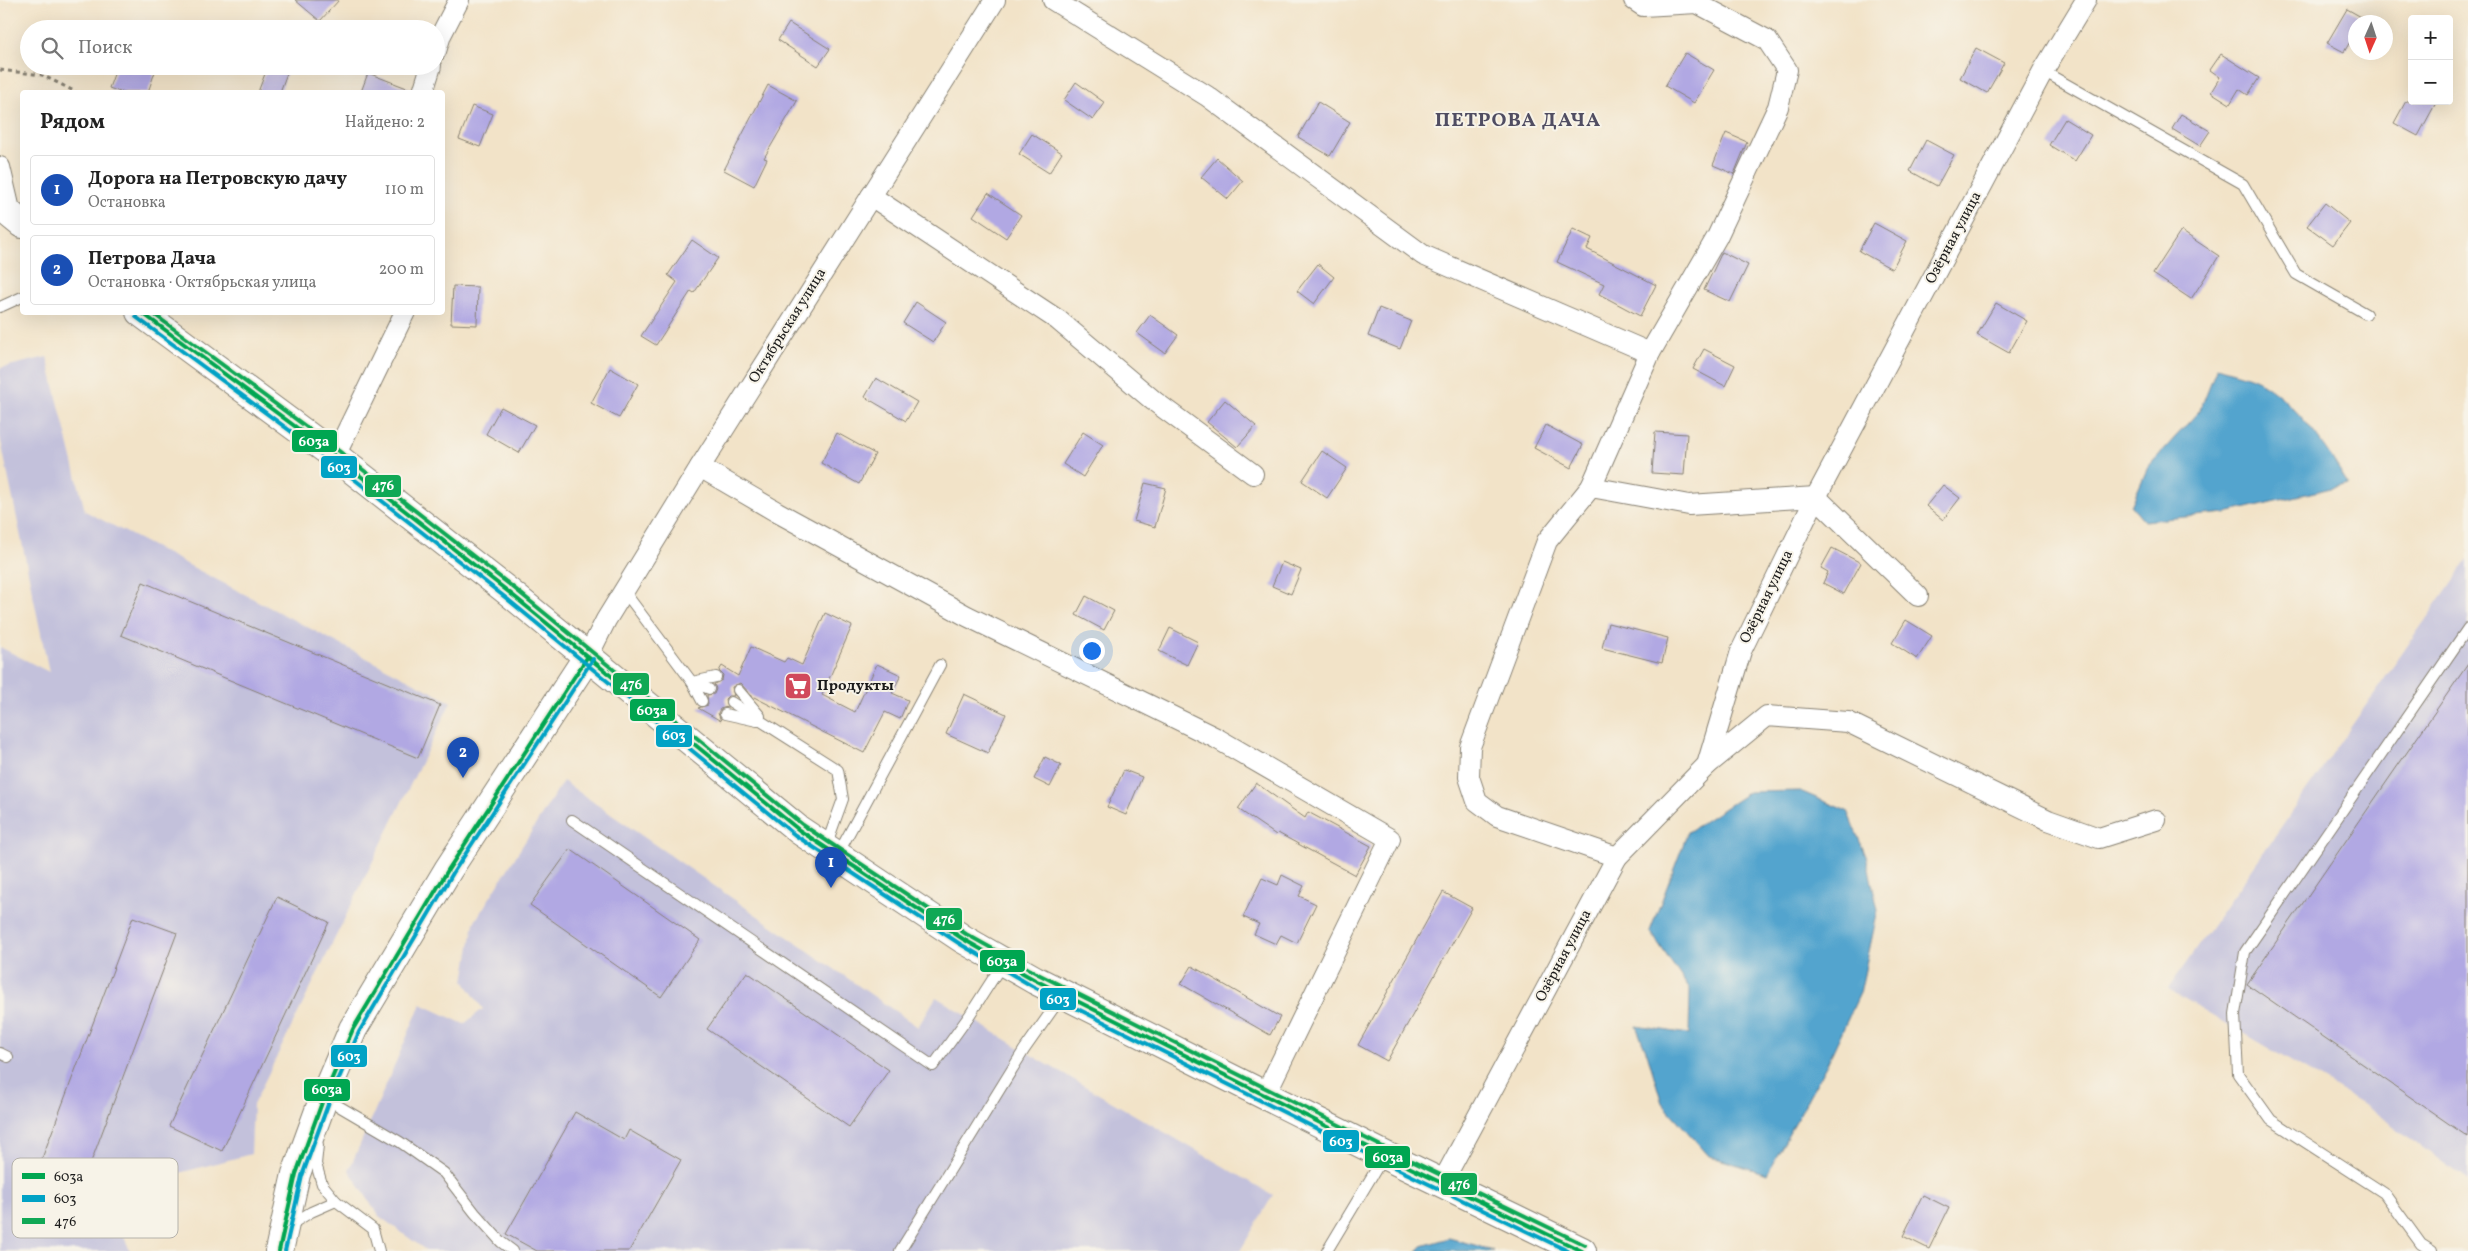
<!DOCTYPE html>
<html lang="ru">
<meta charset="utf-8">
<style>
:root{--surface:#fff;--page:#f6f6f6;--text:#222;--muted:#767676;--line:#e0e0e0;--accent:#d1495b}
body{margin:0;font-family:Vollkorn,serif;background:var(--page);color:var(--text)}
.controls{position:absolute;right:15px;top:15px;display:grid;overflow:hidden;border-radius:5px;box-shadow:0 5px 20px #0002}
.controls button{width:45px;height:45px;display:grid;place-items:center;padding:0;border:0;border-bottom:1px solid var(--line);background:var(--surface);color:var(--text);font:25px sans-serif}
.compass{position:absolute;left:2348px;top:15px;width:45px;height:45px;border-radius:50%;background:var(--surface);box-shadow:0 5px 20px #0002;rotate:183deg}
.you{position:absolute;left:1091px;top:650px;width:18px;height:18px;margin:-12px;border:4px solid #fff;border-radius:50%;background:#1a73e8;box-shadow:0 0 0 8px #1a73e833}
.badge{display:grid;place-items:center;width:32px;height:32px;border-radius:50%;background:var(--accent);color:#fff;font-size:16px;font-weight:700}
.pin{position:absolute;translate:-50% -41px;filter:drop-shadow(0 1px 2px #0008)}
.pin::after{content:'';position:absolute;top:26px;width:18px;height:15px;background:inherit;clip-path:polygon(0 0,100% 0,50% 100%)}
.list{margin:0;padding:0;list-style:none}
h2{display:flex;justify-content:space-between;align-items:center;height:65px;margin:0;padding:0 20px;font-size:21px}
h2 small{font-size:16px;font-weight:400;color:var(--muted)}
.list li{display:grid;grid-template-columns:32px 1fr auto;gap:15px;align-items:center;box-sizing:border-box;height:70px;margin:0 10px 10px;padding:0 10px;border:1px solid var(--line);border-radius:5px}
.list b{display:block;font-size:19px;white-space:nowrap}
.list p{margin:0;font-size:16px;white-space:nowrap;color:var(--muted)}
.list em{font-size:16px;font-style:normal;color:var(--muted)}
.icon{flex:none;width:28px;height:28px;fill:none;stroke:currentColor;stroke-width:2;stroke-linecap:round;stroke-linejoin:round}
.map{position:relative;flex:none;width:2468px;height:1251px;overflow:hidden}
.search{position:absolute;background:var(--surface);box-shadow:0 5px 20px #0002;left:20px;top:20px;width:425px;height:55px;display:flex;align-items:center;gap:12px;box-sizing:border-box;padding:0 18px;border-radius:28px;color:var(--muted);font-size:19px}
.panel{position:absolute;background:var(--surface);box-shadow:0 5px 20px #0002;left:20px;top:90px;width:425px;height:225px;border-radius:5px}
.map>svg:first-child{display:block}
.industrial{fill:#c3c1db}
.water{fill:#53a4ce;stroke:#386075}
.building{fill:#b1a8e3}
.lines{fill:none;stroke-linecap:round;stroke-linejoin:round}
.lane-casing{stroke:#878072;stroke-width:12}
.street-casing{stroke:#878072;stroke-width:22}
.secondary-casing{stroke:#878072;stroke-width:30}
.path{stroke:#878072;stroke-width:3;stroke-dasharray:4 4;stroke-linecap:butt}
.lane{stroke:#fff;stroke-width:10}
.street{stroke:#fff;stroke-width:20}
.secondary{stroke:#fff;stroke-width:28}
.bus-1-casing{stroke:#f7f3e8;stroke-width:8}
.bus-2-casing{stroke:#f7f3e8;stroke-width:8}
.bus-3-casing{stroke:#f7f3e8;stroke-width:8}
.bus-1{stroke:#00a651;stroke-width:4}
.bus-2{stroke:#01a2c5;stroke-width:4}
.bus-3{stroke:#10a855;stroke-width:4}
.labels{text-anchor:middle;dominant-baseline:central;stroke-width:4;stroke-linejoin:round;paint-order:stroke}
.street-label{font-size:15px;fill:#1c1c1c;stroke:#f7f3e8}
.poi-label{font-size:15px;font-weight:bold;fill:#1c1c1c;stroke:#f7f3e8;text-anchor:start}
.district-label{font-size:20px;font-weight:bold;letter-spacing:1px;fill:#504d62;stroke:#f7f3e8}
.key{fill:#f7f3e8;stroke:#b5b2ab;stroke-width:1}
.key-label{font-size:14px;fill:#1c1c1c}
.line-badge{stroke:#f7f3e8;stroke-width:2}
.badge-label{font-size:14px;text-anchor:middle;font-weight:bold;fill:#fff}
</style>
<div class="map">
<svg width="2468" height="1251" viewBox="0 0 2468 1251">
<rect width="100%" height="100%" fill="#f7f3e8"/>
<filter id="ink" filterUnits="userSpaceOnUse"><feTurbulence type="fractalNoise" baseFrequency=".02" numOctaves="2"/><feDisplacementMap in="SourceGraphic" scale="10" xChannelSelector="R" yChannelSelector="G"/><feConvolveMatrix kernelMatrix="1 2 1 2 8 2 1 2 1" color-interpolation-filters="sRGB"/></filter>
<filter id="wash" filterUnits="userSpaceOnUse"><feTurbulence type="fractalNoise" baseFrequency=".0096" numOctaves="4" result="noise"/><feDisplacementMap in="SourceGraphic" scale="20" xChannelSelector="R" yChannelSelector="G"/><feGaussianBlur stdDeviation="1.12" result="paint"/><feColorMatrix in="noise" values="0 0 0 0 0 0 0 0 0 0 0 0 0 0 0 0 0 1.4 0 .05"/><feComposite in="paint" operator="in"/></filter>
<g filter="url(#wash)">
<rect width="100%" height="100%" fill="#f2e3c8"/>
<!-- industrial -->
<g class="industrial">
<polygon points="47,357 85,511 451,702 253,1105 251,1154 77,1200 43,1183 120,1226 130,1251 0,1251 0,647 49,672 0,437 0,368"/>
<polygon points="2468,559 2468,1181 2365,1105 2168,989"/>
<polygon points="563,781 918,1027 936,997 1038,1059 1273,1195 1240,1251 427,1251 379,1216 349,1170 421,1004 464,1024 483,1009 464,981 474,923"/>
</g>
<!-- water -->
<g class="water">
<path d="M2217,367C2231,372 2251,375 2264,384C2298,405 2328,450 2348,484L2226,513L2144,521L2131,506L2148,467L2200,410Z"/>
<polygon points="1800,791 1847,811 1866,856 1878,910 1860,993 1827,1064 1767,1174 1709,1156 1662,1103 1647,1053 1636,1026 1689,1034 1690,990 1650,931 1688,832 1749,792"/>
<polygon points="1449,1238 1489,1249 1493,1251 1417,1251 1422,1246"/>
</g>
<g id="blocks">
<!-- building -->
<g class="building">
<polygon points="295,0 339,0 320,21"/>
<polygon points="2347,9 2363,18 2361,22 2356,22 2356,32 2344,52 2327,43"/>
<polygon points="789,23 830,49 818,66 778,40"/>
<polygon points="1976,48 2004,63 1987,93 1960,78"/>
<polygon points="1685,53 1714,70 1694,103 1665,86"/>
<polygon points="2221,54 2259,78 2248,95 2239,89 2230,104 2211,92 2220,77 2210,70"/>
<polygon points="117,66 157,66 148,92 120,92 109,88"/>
<polygon points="268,66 287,73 280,92 258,92"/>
<polygon points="368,73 412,90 411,92 361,92"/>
<polygon points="1076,82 1105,103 1093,120 1064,100"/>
<polygon points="768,85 797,101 764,158 767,159 754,186 724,170"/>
<polygon points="2406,101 2437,101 2418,136 2394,123"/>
<polygon points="1318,102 1350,122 1330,156 1298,137"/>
<polygon points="472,106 493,114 480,147 459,139"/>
<polygon points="2181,114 2210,131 2200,146 2172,129"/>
<polygon points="2065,119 2091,135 2075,161 2049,145"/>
<polygon points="1726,133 1747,142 1734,174 1713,165"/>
<polygon points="1032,134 1062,153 1049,173 1019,154"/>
<polygon points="1926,140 1954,155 1937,186 1910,171"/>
<polygon points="1217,158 1243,181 1228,199 1201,177"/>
<polygon points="988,193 1021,215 1006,238 973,216"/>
<polygon points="2325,203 2350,223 2333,245 2307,226"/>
<polygon points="1874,223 1907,241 1892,269 1859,251"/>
<polygon points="1573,229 1592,238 1587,249 1656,285 1640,316 1599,294 1604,284 1557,262"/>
<polygon points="2181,231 2219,256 2191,299 2153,274"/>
<polygon points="692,240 718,258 694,293 691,291 656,345 641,336 677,282 668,275"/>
<polygon points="1722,252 1748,265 1730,302 1704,290"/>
<polygon points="1318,264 1334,277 1314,304 1297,291"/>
<polygon points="453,286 478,287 477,325 451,324"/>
<polygon points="916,302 946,322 933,342 903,323"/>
<polygon points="1996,303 2027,321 2009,353 1977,335"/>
<polygon points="1379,308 1411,321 1400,349 1368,336"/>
<polygon points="1150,315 1178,335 1165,353 1137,333"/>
<polygon points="1704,349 1735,365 1725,386 1693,369"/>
<polygon points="610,368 638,384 619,418 591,403"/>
<polygon points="876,378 917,402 906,421 865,397"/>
<polygon points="1225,400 1256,426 1237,447 1207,422"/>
<polygon points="501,407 535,425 519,453 486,434"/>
<polygon points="1546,425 1583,445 1571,468 1534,448"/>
<polygon points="1083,432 1103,445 1083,477 1063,464"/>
<polygon points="1655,432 1687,434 1684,475 1652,473"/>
<polygon points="837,433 875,454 859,484 821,463"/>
<polygon points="1322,451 1347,468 1327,498 1302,481"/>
<polygon points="1145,483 1166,488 1155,527 1134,521"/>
<polygon points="1943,485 1960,498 1943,520 1926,506"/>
<polygon points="1832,548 1861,563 1844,594 1823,583 1828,572 1821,568"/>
<polygon points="1282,562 1301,570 1291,594 1272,586"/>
<polygon points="143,582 440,705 418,758 121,635"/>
<polygon points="1086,596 1114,611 1104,630 1076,615"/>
<polygon points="825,613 852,626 822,695 855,712 877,664 901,675 892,693 908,700 900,719 885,712 864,753 752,696 740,683 732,687 734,696 728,696 725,699 727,707 720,709 718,713 721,721 698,708 708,705 707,695 714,694 716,689 714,684 722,680 723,675 719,671 722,666 738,676 751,647 784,662 787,658 802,665"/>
<polygon points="1906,620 1932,636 1917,659 1892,643"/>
<polygon points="1608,623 1668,638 1662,663 1602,648"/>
<polygon points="1170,628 1198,642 1187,665 1159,651"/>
<polygon points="2468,664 2468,1137 2247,984"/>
<polygon points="964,694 1006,714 988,753 946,734"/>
<polygon points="1045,757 1061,765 1050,787 1034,779"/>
<polygon points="1124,770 1142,777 1126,815 1107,807"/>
<polygon points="1256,783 1305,818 1308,812 1371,846 1355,875 1278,833 1276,835 1238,809"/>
<polygon points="570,849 700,940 661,997 530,905"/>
<polygon points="1282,875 1304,886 1299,896 1316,904 1297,943 1281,935 1276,944 1254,934 1259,924 1243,917 1262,878 1278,885"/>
<polygon points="1443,892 1472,908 1387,1061 1358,1045"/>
<polygon points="277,897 329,922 222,1151 169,1126"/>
<polygon points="133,917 177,933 82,1186 38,1169"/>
<polygon points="1192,966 1280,1017 1270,1035 1181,984"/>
<polygon points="747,972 889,1070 849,1127 707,1029"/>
<polygon points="575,1112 624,1140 629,1130 681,1160 629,1251 537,1251 506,1234"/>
<polygon points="1923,1195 1949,1208 1929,1249 1903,1236"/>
</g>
</g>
</g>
<g filter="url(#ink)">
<use href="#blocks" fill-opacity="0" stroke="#878072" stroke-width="1"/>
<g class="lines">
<!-- lane casing -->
<g class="lane-casing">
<g id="lane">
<polyline points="2043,71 2243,184 2296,274 2366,314"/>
<polyline points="0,307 22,297"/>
<polyline points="624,591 692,682 716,677"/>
<polyline points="738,690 760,716"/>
<polyline points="702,701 692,682 709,689"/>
<polyline points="731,702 838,770 843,799 826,846"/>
<polyline points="725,714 757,721"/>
<polyline points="572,820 933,1066 969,1016 1003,963"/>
<polyline points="838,854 940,665"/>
<polyline points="0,1053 8,1057"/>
<polyline points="325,1098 400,1142 444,1173 475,1213 501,1242 513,1251"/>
<polyline points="318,1145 316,1164 322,1184 336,1201 373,1229 379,1251"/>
<polyline points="290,1225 311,1212 336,1201"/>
<polyline points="900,1251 1024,1050 1062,996"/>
<polyline points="1327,1251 1384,1156"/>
<polyline points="2432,1251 2421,1244 2384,1193 2271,1120 2238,1074 2235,1014 2245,952 2468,628"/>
</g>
</g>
<!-- street casing -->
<g class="street-casing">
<g id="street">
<polyline points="1053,0 1207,96 1423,255 1650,353"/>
<polyline points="436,51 441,35 459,0"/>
<polyline points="423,92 431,66"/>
<polyline points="0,167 11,214"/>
<polyline points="871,196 1058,320 1154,401 1253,474"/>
<polyline points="335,456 405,312"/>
<polyline points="700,467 777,512 967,616 1216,738 1390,839 1265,1095"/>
<polyline points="1591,487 1689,505 1816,497 1918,596"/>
<polyline points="588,656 606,620 700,467 995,0"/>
<polyline points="1707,765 1767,716 1848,722 2048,820 2099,838 2156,820"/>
<polyline points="1617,857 1497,816 1477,801 1469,777 1470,747 1547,541 1591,487 1650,353 1717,237 1778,107 1787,70 1767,40 1697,3 1643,6 1634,0"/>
<polyline points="1442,1183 1617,857 1707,765 1741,651 1816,497 2043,71 2086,0"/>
</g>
</g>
<!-- secondary casing -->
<g class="secondary-casing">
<g id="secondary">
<polyline points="0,206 22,224"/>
<polyline points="140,312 335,456 510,593 799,830 963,939 1035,980 1384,1155 1582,1251"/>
<polyline points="279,1251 296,1174 324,1097 353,1029 448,870 588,656"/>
</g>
</g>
<!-- path -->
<polyline class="path" points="0,70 42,75 76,92"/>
<!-- lane -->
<use href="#lane" class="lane"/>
<!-- street -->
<use href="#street" class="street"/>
<!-- secondary -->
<use href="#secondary" class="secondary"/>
<!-- bus-1 casing -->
<g class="bus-1-casing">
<g id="bus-1">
<polyline points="141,312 335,456 510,593 799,830 963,939 1035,980 1384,1155 1582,1251"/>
<polyline points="279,1251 296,1174 324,1097 353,1029 448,870 588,656"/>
</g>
</g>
<!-- bus-2 casing -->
<g class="bus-2-casing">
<g id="bus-2">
<polyline points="136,317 331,461 506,598 795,835 960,944 1032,986 1381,1161 1568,1251"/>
<polyline points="285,1251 302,1176 330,1099 359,1032 453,873 593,659"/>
</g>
</g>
<!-- bus-3 casing -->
<g class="bus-3-casing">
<polyline id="bus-3" points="151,312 339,451 514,588 803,825 966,934 1038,974 1387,1149 1585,1245"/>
</g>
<!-- bus-1 -->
<use href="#bus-1" class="bus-1"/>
<!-- bus-2 -->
<use href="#bus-2" class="bus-2"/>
<!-- bus-3 -->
<use href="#bus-3" class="bus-3"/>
</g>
</g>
<!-- icons -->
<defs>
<g id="supermarket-square" transform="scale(1.4375)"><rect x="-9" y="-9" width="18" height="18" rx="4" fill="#d1495b" stroke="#f7f3e8"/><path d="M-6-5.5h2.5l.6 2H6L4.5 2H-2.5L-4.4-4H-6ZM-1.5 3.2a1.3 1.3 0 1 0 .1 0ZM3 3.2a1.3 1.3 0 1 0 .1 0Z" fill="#fff"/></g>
</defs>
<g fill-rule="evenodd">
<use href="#supermarket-square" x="798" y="686"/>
</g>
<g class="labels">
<!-- street labels -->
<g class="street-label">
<text transform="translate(1954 238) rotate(-62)">Озёрная улица</text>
<text transform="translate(788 326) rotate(-58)">Октябрьская улица</text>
<text transform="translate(1767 597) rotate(-64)">Озёрная улица</text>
<text transform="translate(1564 956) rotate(-62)">Озёрная улица</text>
</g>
<!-- poi labels -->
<g class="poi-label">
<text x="817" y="686">Продукты</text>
</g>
<!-- district labels -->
<g class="district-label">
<text x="1518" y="121">ПЕТРОВА ДАЧА</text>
</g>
</g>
<!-- legend -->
<rect x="12" y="1158" width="166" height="80" rx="8" class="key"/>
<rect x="22" y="1173" width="23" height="6" fill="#00a651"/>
<rect x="22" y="1195" width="23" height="7" fill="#01a2c5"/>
<rect x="22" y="1218" width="23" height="6" fill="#10a855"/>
<g class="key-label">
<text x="54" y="1181">603а</text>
<text x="54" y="1203">603</text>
<text x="54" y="1226">476</text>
</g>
<g class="line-badge">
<rect x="291" y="429" width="47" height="24" rx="5" fill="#00a651"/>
<rect x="320" y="455" width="38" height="24" rx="5" fill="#01a2c5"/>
<rect x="364" y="474" width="38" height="24" rx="5" fill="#10a855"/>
<rect x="612" y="672" width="38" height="24" rx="5" fill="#10a855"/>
<rect x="629" y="698" width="47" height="24" rx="5" fill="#00a651"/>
<rect x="655" y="724" width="38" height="24" rx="5" fill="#01a2c5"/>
<rect x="925" y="907" width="38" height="24" rx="5" fill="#10a855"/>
<rect x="979" y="949" width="47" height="24" rx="5" fill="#00a651"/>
<rect x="1039" y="987" width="38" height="24" rx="5" fill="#01a2c5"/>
<rect x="330" y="1044" width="38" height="24" rx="5" fill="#01a2c5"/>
<rect x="303" y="1078" width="48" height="24" rx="5" fill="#00a651"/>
<rect x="1322" y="1129" width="38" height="24" rx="5" fill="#01a2c5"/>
<rect x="1364" y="1145" width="47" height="24" rx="5" fill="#00a651"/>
<rect x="1440" y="1172" width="38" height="24" rx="5" fill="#10a855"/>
</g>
<g class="badge-label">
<text x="314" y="446">603а</text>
<text x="339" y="472">603</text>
<text x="383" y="490">476</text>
<text x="631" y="689">476</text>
<text x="652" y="715">603а</text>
<text x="674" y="740">603</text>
<text x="944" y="924">476</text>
<text x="1002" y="966">603а</text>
<text x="1058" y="1004">603</text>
<text x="349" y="1061">603</text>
<text x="327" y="1094">603а</text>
<text x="1341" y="1146">603</text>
<text x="1388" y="1162">603а</text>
<text x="1459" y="1189">476</text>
</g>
</svg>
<div class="controls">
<button>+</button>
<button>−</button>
</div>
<svg class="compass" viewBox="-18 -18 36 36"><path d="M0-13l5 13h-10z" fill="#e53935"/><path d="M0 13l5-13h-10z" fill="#767676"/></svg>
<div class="you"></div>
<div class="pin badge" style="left:831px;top:888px;background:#1a4fb4">1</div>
<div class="pin badge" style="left:463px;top:778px;background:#1a4fb4">2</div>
<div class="search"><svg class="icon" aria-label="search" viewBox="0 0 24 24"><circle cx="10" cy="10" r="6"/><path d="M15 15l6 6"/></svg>Поиск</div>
<section class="panel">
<h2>Рядом<small>Найдено: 2</small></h2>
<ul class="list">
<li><span class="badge" style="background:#1a4fb4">1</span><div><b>Дорога на Петровскую дачу</b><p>Остановка</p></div><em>110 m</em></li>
<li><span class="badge" style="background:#1a4fb4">2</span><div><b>Петрова Дача</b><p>Остановка · Октябрьская улица</p></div><em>200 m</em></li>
</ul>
</section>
</div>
